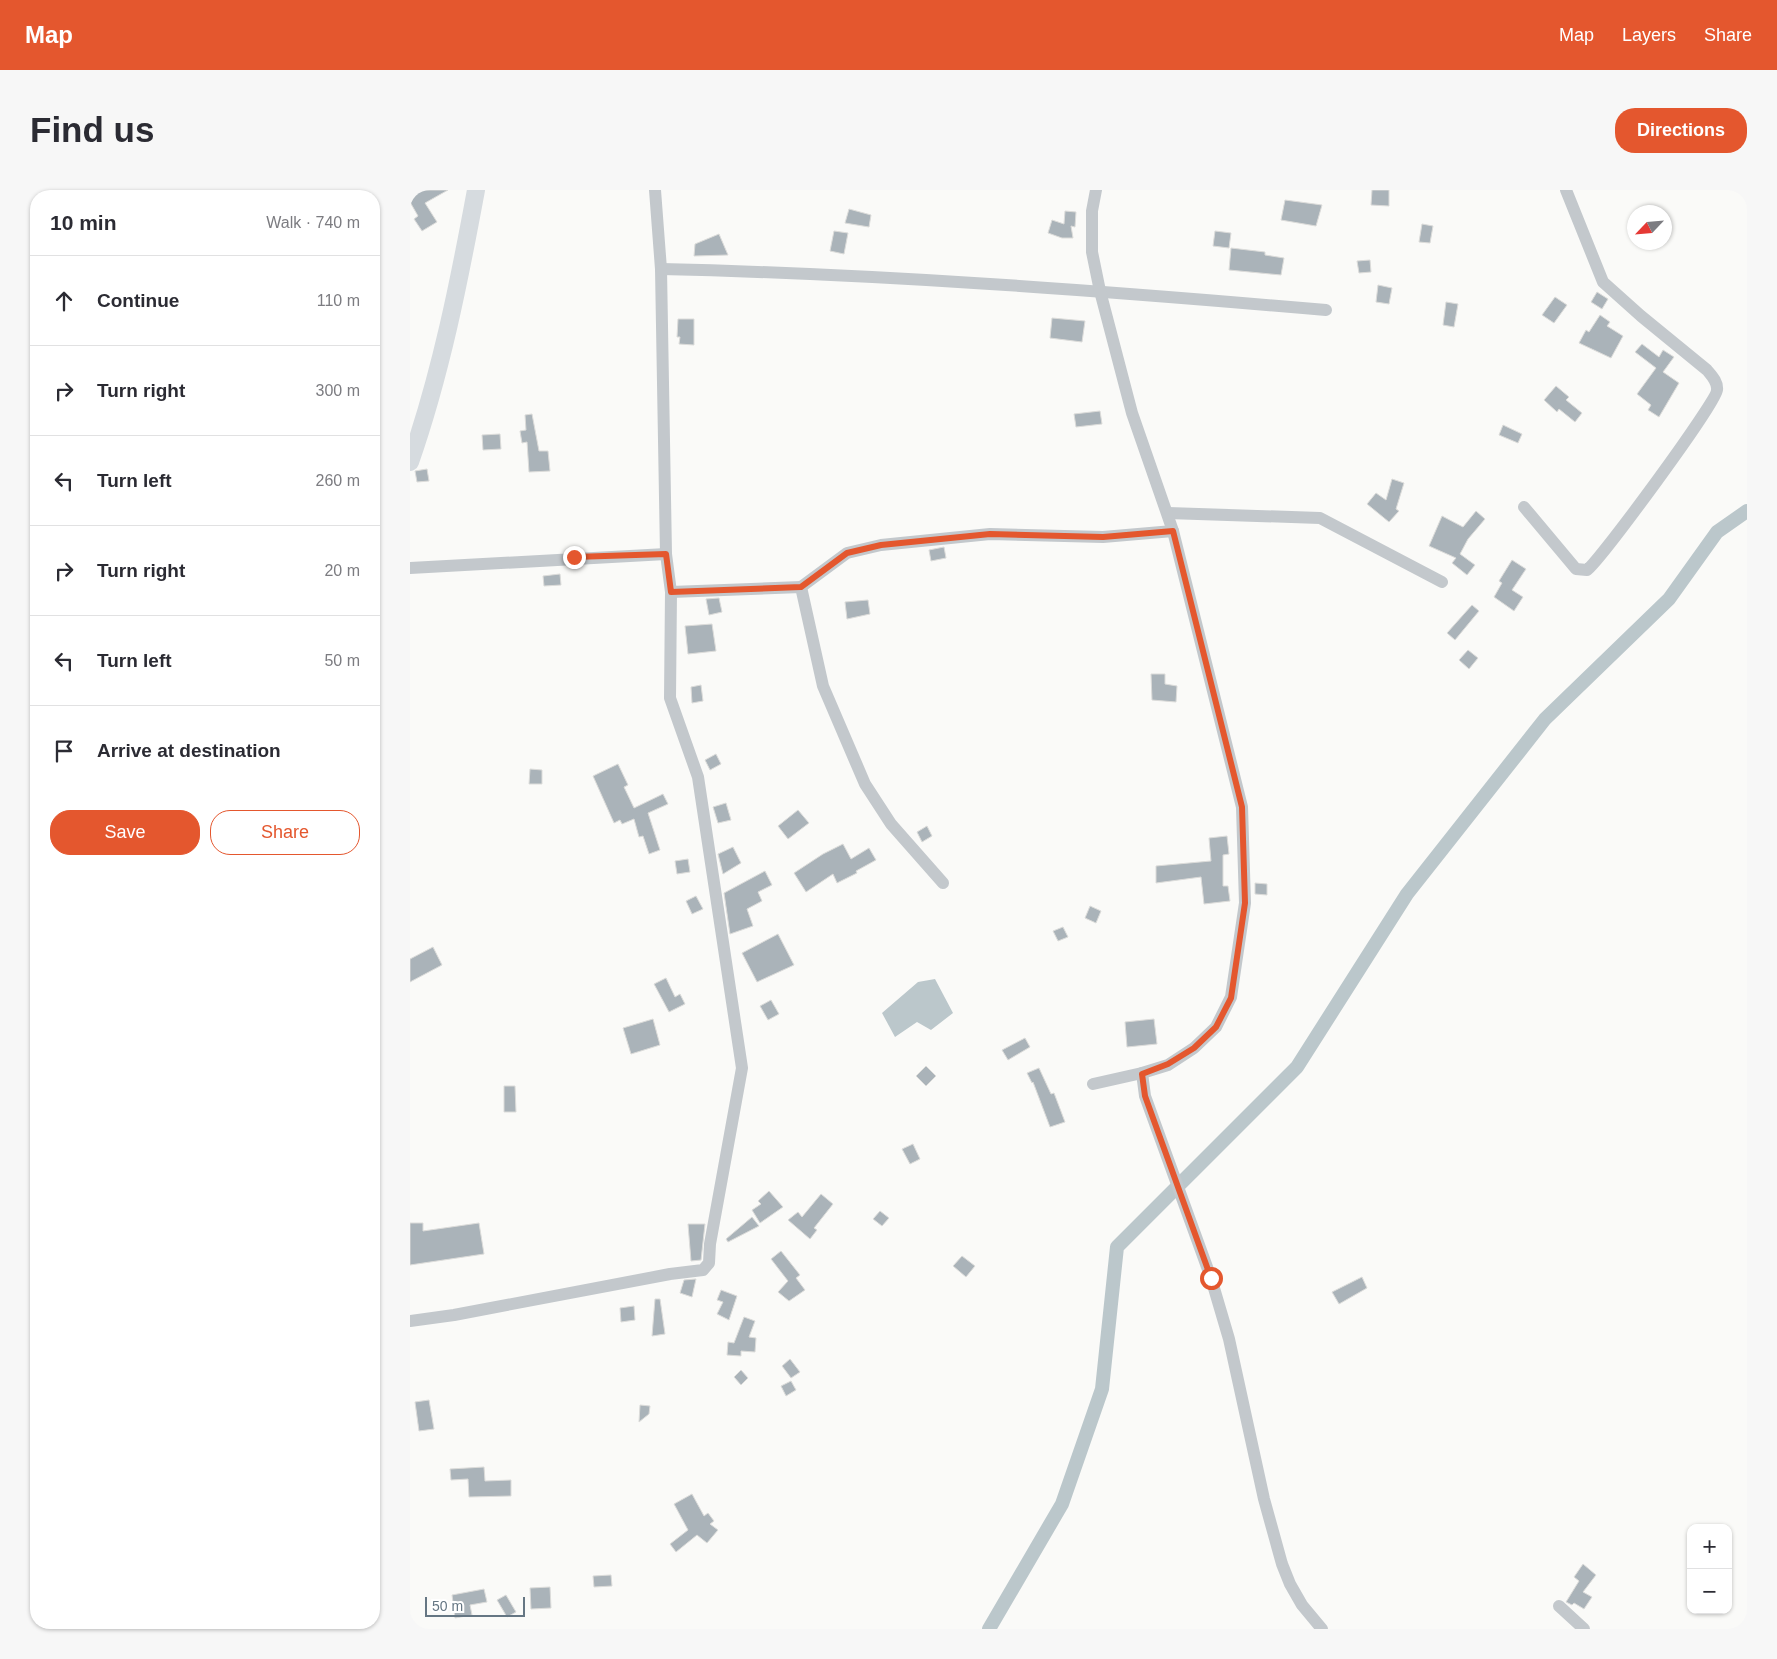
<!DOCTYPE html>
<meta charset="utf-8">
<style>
:root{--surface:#fff;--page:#f7f7f7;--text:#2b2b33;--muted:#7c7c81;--line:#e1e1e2;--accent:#e4572e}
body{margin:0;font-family:Helvetica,sans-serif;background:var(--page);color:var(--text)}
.controls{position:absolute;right:15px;bottom:15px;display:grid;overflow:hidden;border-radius:10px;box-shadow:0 1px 4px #0004}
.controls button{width:45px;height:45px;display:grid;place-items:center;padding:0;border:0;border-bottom:1px solid var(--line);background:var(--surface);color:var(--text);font:25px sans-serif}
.compass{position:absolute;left:1217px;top:15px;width:45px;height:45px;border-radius:50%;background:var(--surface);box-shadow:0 1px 4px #0004;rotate:244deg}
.scale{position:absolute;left:15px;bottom:12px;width:100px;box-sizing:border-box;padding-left:5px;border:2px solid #657683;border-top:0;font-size:14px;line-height:18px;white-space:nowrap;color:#657683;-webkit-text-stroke:4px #fff;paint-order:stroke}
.stop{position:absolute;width:15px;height:15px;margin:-11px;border:4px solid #e4572e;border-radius:50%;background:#fff}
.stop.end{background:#e4572e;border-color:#fff;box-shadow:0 1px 5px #0008}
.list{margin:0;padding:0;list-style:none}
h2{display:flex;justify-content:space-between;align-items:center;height:65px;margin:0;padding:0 20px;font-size:21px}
h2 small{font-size:16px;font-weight:400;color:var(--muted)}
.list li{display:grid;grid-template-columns:32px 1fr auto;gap:15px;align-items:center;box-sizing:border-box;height:90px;padding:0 20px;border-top:1px solid var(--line)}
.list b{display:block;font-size:19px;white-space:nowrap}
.list em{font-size:16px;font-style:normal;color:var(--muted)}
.actions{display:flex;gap:10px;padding:15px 20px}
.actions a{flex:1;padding:11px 0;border:1px solid var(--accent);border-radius:20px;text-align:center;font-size:18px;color:var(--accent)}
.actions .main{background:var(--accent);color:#fff}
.icon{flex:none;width:28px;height:28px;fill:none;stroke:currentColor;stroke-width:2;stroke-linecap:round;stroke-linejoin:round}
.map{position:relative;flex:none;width:1337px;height:1439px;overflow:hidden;border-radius:20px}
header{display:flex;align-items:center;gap:30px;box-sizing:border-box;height:70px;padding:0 25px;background:var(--accent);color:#fff}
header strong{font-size:24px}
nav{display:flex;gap:28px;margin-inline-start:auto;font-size:18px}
.intro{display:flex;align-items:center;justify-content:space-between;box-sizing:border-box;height:120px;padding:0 30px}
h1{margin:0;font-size:35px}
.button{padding:12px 22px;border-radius:20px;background:var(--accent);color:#fff;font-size:18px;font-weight:700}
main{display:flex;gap:30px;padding:0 30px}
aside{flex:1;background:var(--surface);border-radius:20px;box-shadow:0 1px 4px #0004}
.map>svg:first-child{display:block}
.water{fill:#bbc7cb}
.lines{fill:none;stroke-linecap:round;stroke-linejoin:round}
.canal{stroke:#bbc7cb;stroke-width:14}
.building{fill:#aab3b9;stroke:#dcdcda}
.street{stroke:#c3c8cc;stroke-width:12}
.secondary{stroke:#d6dbdf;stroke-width:18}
.route{stroke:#e4572e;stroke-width:6}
</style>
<header>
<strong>Map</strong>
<nav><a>Map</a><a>Layers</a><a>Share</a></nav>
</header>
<div class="intro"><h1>Find us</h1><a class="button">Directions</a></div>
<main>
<aside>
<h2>10 min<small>Walk · 740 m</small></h2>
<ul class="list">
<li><svg class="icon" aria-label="ahead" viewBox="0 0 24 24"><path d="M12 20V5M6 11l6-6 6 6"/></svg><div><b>Continue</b></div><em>110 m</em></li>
<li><svg class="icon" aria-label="right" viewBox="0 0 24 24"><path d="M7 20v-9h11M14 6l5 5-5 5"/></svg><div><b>Turn right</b></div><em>300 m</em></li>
<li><svg class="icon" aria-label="left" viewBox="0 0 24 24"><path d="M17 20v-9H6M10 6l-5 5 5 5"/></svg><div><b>Turn left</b></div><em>260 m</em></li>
<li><svg class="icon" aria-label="right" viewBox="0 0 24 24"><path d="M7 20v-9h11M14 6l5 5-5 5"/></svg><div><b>Turn right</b></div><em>20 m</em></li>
<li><svg class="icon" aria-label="left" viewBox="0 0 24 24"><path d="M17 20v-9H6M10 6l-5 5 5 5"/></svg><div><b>Turn left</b></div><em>50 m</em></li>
<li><svg class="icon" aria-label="arrive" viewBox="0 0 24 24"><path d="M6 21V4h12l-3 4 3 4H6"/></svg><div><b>Arrive at destination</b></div></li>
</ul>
<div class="actions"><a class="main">Save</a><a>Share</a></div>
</aside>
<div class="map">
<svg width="1337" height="1439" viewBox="0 0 1337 1439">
<rect width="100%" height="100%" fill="#fafaf8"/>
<!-- water -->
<polygon class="water" points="525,789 543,823 521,840 507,832 485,847 472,823 508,792"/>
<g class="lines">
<!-- canal -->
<polyline class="canal" points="579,1439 652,1314 692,1199 707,1057 887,877 997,704 1135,529 1259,409 1307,342 1337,321"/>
</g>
<!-- building -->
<g class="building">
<polygon points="0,0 38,0 15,13 27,32 12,41 4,29 8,26 0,12"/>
<polygon points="962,0 979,0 979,16 961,15"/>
<polygon points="875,10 912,15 906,36 871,30"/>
<polygon points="439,19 461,25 459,37 435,33"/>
<polygon points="655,21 666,22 665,37 661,36 663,48 652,48 638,43 642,30 654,34"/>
<polygon points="1012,34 1023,36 1020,53 1009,52"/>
<polygon points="424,41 438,43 434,64 420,61"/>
<polygon points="805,41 821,43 819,58 803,56"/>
<polygon points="309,44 318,65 284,66 285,54"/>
<polygon points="821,58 855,62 855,65 874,68 871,85 819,80"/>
<polygon points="960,70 961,82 949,83 947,71"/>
<polygon points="968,95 982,98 979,114 966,112"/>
<polygon points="1187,102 1198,109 1192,119 1181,112"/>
<polygon points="1145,107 1157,115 1144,133 1132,125"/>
<polygon points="1036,112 1048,114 1044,137 1033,135"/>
<polygon points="1190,125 1200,132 1197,136 1213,146 1201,168 1169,153 1176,140 1179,142"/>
<polygon points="642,128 675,131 672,152 640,148"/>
<polygon points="268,129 284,129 284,155 269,154 270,147 267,147"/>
<polygon points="1232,154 1249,167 1253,160 1264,167 1253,182 1269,193 1249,227 1238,220 1241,215 1227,204 1246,178 1225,162"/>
<polygon points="1146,196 1159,207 1156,210 1172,223 1165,232 1149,219 1147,222 1134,210"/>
<polygon points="690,221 692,234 666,237 664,224"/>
<polygon points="122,224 129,261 138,261 140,281 119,282 117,252 112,253 110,241 116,240 115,225"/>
<polygon points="1093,235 1112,244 1108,253 1089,245"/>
<polygon points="90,244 91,259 73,260 72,245"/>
<polygon points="17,279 19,291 7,292 5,281"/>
<polygon points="982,289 994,293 986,319 989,321 979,332 957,314 966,303 976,310"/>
<polygon points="1066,321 1075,329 1058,349 1050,364 1065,375 1057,385 1042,373 1046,368 1019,356 1032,326 1053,337"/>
<polygon points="534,357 536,368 521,371 519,360"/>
<polygon points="1102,370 1116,379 1102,400 1113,407 1104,421 1084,407 1092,393 1089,391"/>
<polygon points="150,384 151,395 134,396 133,386"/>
<polygon points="309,408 312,422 299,425 296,409"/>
<polygon points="458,410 460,424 437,429 435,412"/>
<polygon points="1062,415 1069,421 1045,450 1037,443"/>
<polygon points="302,434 306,461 278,464 275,436"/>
<polygon points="1058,460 1068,468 1059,479 1049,470"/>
<polygon points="741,484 755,484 755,494 767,496 766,512 742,510"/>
<polygon points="291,495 293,511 282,513 281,497"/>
<polygon points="306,564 311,574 300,580 295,570"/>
<polygon points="208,574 218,595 214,597 224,618 253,604 258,614 238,623 250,660 239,664 233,646 229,647 224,629 212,634 210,630 204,633 183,586"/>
<polygon points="120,579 132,580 132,594 119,594"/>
<polygon points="316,613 321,630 308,633 303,617"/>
<polygon points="388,620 399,633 378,649 368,636"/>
<polygon points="517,636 522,646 512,652 507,642"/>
<polygon points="817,646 819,664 813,665 813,696 818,696 820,711 794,714 791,687 746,693 746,676 801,671 799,648"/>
<polygon points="433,654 441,669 459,658 466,670 446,681 447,683 427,693 423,684 396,702 384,683 413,664"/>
<polygon points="323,657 331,673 313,684 308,664"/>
<polygon points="278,669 280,682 267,684 265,671"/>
<polygon points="355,681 362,695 348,702 352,711 337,719 343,736 320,744 314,703"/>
<polygon points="845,693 857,694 857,705 845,704"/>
<polygon points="286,706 293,719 282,724 276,711"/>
<polygon points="680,716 691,721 686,733 675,728"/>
<polygon points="653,737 658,747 648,751 643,741"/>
<polygon points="368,744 384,775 347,792 332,763"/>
<polygon points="23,757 32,775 0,792 0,769"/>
<polygon points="256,788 265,807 270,804 275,814 259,822 244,794"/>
<polygon points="361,810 369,824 358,830 350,816"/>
<polygon points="243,829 250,855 221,864 213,838"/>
<polygon points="744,829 747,854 717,857 715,832"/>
<polygon points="615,848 620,857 598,870 592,860"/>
<polygon points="516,876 526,886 516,896 506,886"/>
<polygon points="629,878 641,904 644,903 655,932 640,937 623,892 622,893 617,883"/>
<polygon points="94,896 105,896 106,922 94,922"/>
<polygon points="503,954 510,969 500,974 492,959"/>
<polygon points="359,1001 373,1017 350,1033 342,1020 351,1014 348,1011"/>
<polygon points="411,1004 423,1014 404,1038 407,1040 400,1049 378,1030 388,1022 392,1027"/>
<polygon points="470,1021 479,1028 472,1036 463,1029"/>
<polygon points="342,1027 349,1036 318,1052 316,1049"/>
<polygon points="0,1033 13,1033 13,1041 69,1033 74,1064 0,1075"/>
<polygon points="278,1034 295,1034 291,1070 281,1071"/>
<polygon points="371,1061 390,1085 386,1088 395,1100 379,1111 368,1102 378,1091 361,1069"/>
<polygon points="552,1066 565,1076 556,1087 543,1076"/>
<polygon points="952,1087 957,1098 929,1114 922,1102"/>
<polygon points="286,1089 282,1107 270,1103 274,1090"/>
<polygon points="311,1100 327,1106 319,1130 307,1124 313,1112 307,1110"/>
<polygon points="245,1109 250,1109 255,1144 242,1146"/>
<polygon points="224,1116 225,1130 211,1132 210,1118"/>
<polygon points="334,1127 345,1131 339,1147 346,1148 345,1162 331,1161 331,1166 317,1165 318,1152 324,1153"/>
<polygon points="380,1169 390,1182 381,1188 372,1176"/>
<polygon points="331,1180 338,1188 331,1195 324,1187"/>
<polygon points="381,1191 386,1200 376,1206 371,1196"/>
<polygon points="19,1210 24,1239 9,1241 5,1212"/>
<polygon points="230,1215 240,1216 239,1224 229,1232"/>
<polygon points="74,1277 75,1291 101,1290 101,1306 59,1307 58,1289 41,1290 40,1279"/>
<polygon points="282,1304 294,1326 298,1323 304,1331 300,1334 308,1340 297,1353 287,1345 266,1362 260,1354 278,1340 264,1314"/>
<polygon points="1173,1374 1186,1385 1173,1402 1182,1407 1174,1419 1164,1413 1162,1415 1156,1412 1169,1391 1164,1387"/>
<polygon points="201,1385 202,1396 184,1397 183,1386"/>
<polygon points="140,1397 141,1418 121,1419 120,1398"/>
<polygon points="74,1399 77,1412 60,1415 62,1425 45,1428 42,1405"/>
<polygon points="96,1405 106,1422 97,1427 87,1410"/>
</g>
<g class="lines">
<!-- street -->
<g class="street">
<path d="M251,79C473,84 695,101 916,120"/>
<path d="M1114,317L1166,379L1177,380C1191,369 1307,212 1307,200C1308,192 1302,186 1297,180L1231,126L1193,92L1156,0"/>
<polyline points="758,323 910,328 1032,392"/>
<polyline points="0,378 256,364"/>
<polyline points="391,397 437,363 471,355 580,344 693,347 763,341"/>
<polyline points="261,402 391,397 413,496 455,594 481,634 533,693"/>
<polyline points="732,883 735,906 801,1088 819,1149 854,1309 872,1374 880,1394 892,1415 912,1439"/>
<polyline points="683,894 732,883 758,875 784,858 806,837 821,807 835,713 832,617 763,341 722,223 690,101 682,62 682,21 686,0"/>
<polyline points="0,1131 44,1125 260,1084 293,1080 299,1073 300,1054 332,878 288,587 260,508 261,402 256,364 251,79 245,0"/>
<polyline points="1149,1416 1174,1439"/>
</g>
<!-- secondary -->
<path class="secondary" d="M0,272C31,183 49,92 66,0"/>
</g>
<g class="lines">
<!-- route -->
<polyline class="route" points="164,367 256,364 261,402 391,397 437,363 471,355 580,344 693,347 763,341 832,617 835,713 821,808 806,837 784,858 758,874 732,884 735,906 801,1088"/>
</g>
</svg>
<div class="controls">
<button>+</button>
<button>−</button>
</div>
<svg class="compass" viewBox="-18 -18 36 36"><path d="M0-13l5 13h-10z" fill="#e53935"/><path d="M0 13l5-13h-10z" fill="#7c7c81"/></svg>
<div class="scale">50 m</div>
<div class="stop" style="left:801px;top:1088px"></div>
<div class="stop end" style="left:164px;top:367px"></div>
</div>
</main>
